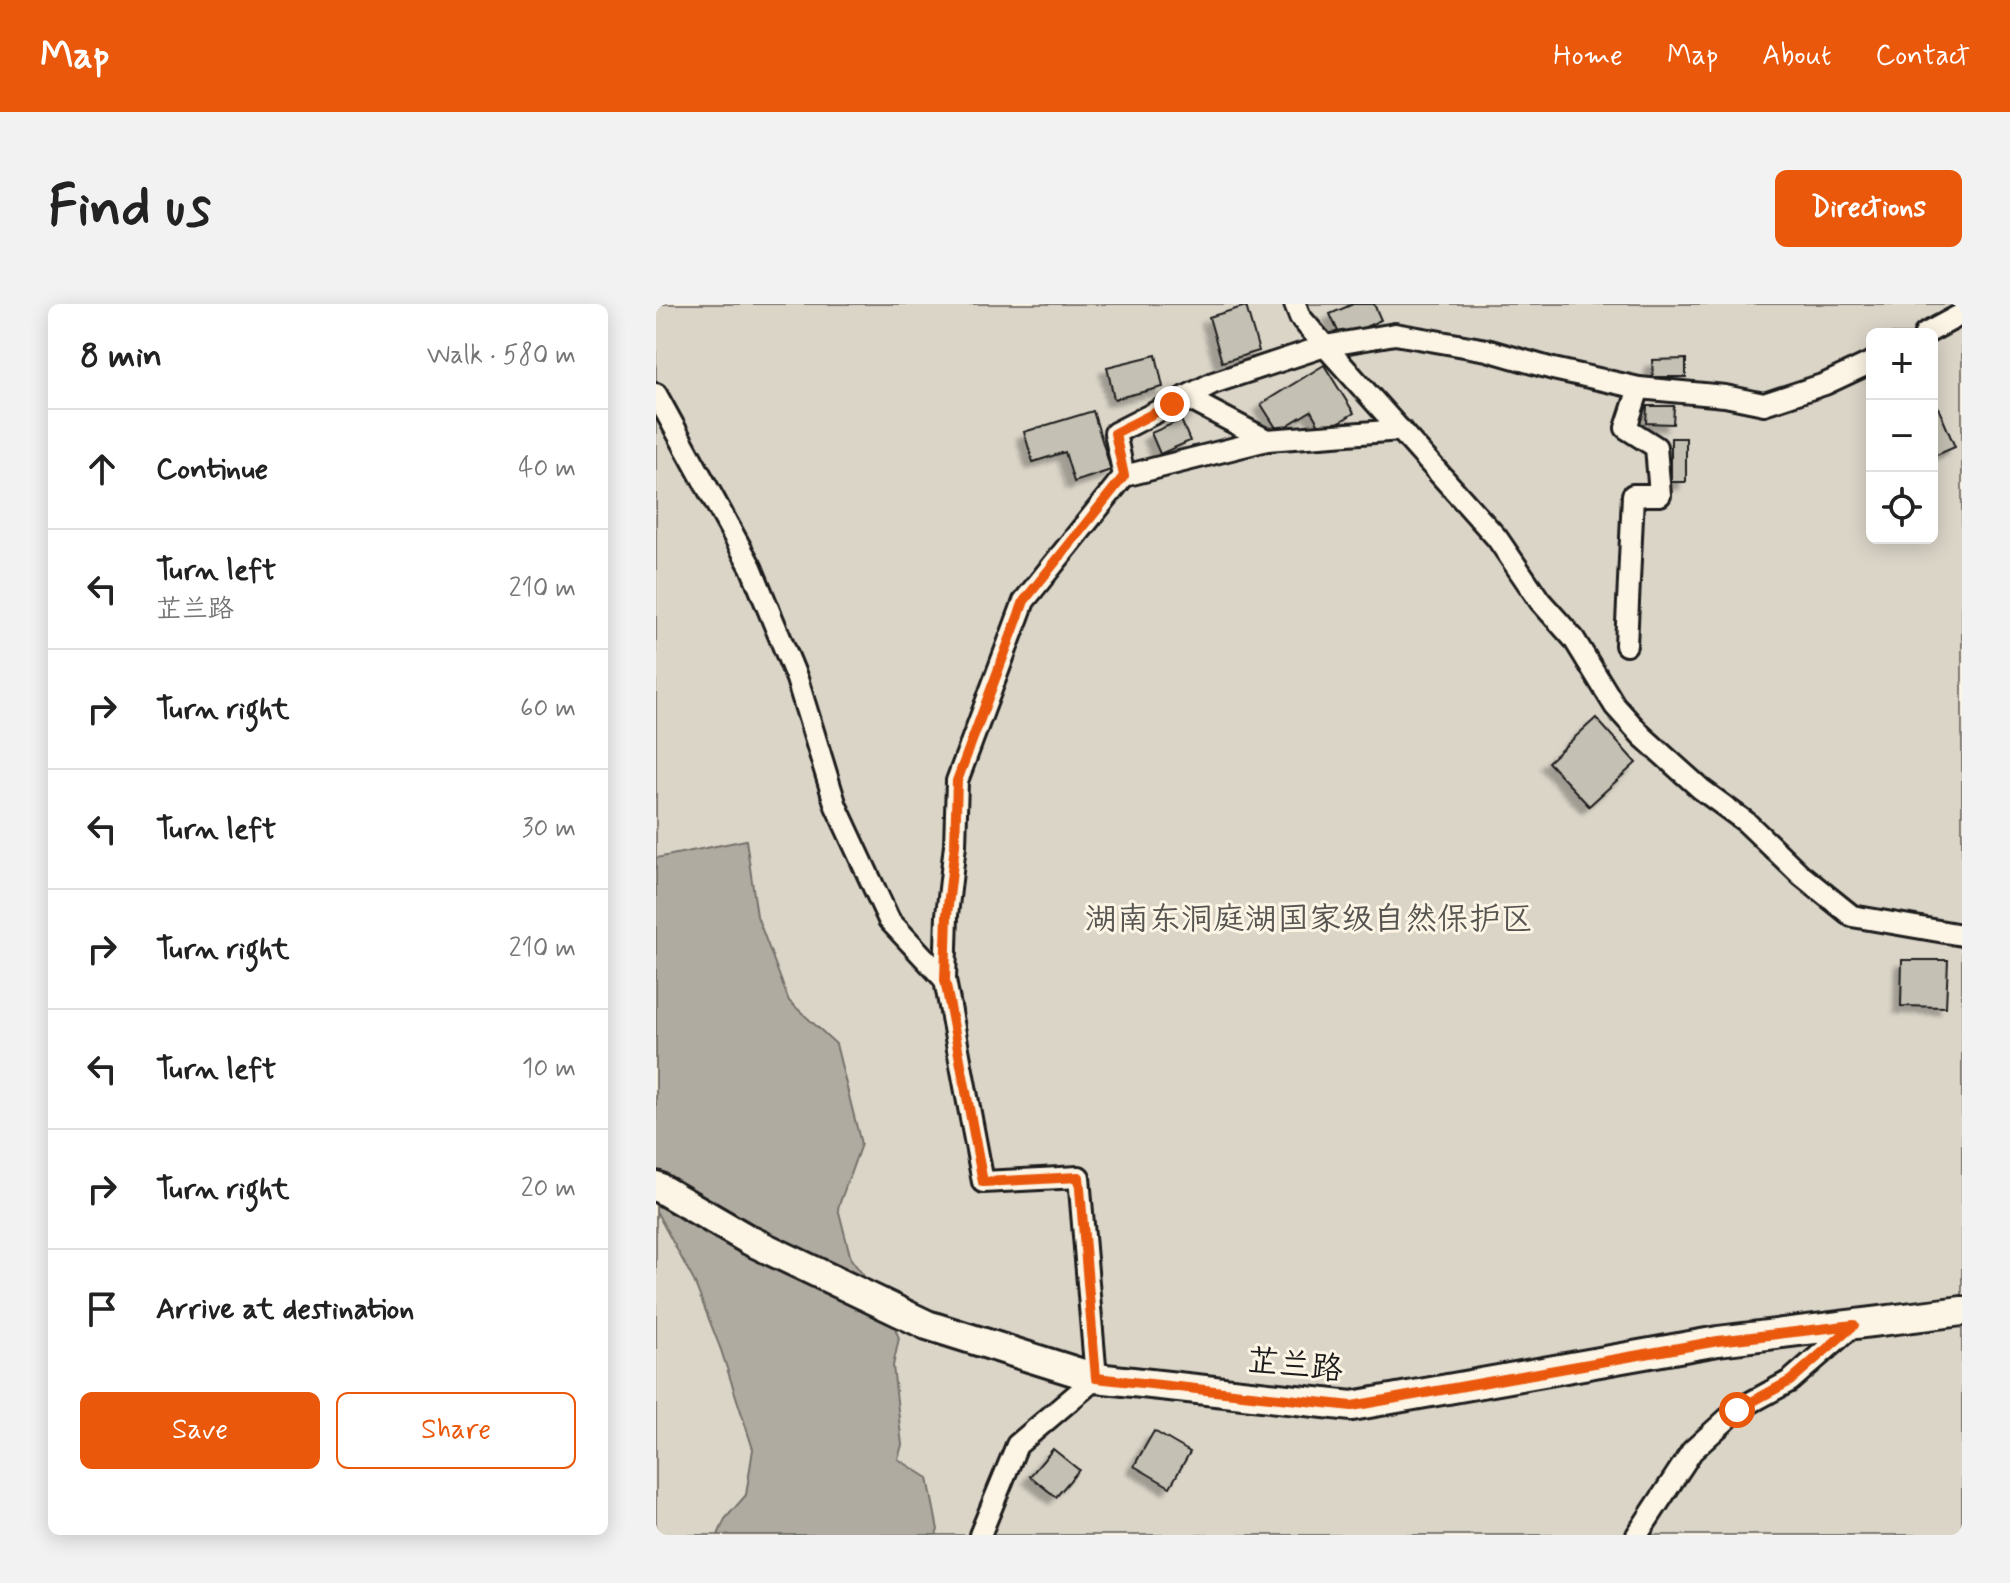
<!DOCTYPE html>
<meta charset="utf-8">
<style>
:root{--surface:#fff;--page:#f2f2f2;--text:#222;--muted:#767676;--line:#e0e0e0;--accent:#ea580c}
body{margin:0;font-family:Mynerve,"LXGW WenKai TC",sans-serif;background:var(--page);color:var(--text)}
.controls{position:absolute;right:24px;top:24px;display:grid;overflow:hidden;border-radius:12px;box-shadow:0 4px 20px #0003}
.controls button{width:72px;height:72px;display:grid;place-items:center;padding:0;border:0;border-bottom:2px solid var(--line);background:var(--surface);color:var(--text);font:40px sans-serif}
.stop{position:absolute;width:24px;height:24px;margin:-18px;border:6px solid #ea580c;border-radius:50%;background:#fff}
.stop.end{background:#ea580c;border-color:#fff;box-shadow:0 2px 8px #0008}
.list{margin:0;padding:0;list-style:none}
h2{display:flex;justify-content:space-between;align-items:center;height:104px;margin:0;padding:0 32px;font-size:34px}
h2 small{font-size:26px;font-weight:400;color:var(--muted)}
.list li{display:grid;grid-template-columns:52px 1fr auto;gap:24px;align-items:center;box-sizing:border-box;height:120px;padding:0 32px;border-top:2px solid var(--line)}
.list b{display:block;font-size:30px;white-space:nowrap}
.list p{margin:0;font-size:26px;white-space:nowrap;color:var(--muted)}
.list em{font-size:26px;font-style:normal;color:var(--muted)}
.actions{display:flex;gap:16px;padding:24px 32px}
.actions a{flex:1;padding:18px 0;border:2px solid var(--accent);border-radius:12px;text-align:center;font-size:28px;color:var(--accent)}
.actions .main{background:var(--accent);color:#fff}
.icon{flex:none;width:44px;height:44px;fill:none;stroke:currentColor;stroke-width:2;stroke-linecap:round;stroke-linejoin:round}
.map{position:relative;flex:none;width:1306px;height:1231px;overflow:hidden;border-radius:12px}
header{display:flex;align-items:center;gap:48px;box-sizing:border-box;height:112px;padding:0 40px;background:var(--accent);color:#fff}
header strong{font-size:38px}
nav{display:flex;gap:44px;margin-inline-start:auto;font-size:28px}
.intro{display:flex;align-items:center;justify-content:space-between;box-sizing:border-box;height:192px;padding:0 48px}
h1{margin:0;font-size:56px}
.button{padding:20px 36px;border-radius:12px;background:var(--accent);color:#fff;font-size:28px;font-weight:700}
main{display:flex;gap:48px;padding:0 48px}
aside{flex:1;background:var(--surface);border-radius:12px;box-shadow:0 4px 20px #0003}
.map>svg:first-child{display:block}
.green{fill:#dbd5c8;stroke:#7c7872;stroke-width:2;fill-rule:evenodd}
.water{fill:#b0aba1;stroke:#75726c;stroke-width:2}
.building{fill:#c4c0b3;stroke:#1c1c1c;stroke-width:2;filter:url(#shadow)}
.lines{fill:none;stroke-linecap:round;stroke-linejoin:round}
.street-casing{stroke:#1c1c1c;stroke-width:26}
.secondary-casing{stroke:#1c1c1c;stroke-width:34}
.street{stroke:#fcf5e5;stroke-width:20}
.secondary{stroke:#fcf5e5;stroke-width:28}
.route{stroke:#ea580c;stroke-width:10}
.labels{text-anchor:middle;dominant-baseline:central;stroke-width:6;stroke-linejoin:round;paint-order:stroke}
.park-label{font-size:32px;fill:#555450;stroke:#fcf5e5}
.street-label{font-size:32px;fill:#1c1c1c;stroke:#fcf5e5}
</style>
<header>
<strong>Map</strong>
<nav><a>Home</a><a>Map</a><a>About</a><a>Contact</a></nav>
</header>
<div class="intro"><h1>Find us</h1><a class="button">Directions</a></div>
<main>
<aside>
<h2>8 min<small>Walk · 580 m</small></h2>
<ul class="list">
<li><svg class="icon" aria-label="ahead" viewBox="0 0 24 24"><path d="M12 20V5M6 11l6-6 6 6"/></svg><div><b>Continue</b></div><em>40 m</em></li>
<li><svg class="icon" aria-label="left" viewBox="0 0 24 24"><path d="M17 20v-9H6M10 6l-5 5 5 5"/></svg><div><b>Turn left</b><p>芷兰路</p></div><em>210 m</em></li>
<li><svg class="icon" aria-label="right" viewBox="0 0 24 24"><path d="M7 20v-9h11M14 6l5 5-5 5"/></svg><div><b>Turn right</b></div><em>60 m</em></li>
<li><svg class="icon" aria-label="left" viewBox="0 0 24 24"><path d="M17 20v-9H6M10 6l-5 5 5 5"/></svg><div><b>Turn left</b></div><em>30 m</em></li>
<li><svg class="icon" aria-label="right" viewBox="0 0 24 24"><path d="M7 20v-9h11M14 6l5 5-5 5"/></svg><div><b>Turn right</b></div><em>210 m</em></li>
<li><svg class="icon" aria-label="left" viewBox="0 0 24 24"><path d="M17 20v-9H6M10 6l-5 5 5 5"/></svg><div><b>Turn left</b></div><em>10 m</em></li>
<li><svg class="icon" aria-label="right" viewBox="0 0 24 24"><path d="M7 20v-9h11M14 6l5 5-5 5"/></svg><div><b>Turn right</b></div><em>20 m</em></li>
<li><svg class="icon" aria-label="arrive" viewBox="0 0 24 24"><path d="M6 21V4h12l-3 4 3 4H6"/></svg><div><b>Arrive at destination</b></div></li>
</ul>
<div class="actions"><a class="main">Save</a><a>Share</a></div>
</aside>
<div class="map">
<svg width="1306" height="1231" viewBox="0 0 1306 1231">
<defs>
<filter id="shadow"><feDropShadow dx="-7" dy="7" stdDeviation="2" flood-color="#0004"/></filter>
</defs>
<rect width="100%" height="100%" fill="#fcf5e5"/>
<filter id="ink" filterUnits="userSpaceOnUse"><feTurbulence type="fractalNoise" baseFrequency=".0125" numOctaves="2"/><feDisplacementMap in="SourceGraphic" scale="16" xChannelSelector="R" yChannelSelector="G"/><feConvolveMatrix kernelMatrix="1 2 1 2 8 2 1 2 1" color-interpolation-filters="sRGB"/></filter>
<g filter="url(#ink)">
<!-- green -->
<path class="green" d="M0,0H1306V1231H0ZM1216,30H1276V234H1216Z"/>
<!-- water -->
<polygon class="water" points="90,536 101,612 133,697 180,740 205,840 182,904 195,955 229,1000 243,1034 237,1062 246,1141 242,1155 272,1174 282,1226 280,1231 62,1231 69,1215 90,1191 97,1145 65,1046 38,977 0,907 0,554"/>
<!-- building -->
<g class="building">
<polygon points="697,0 718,0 725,16 685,34 674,10"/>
<polygon points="590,2 603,47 566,58 553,13"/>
<polygon points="500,51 507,83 458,95 451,63"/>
<polygon points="1030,55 1030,73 997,73 996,56"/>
<polygon points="668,61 698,109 667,128 655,107 622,127 605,100"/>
<polygon points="1281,101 1299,143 1276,153 1276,103"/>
<polygon points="991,102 1018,102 1017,120 990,119"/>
<polygon points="437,107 455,166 418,178 409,148 377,158 368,128"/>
<polygon points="525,116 534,137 504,150 495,129"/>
<rect x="1015" y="134" width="15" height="44"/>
<polygon points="940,414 980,459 933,502 892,458"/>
<polygon points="1246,656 1292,656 1290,703 1245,702"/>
<polygon points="498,1127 534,1148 514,1183 478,1162"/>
<polygon points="397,1145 423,1166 400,1193 374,1172"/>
</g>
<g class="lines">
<!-- street casing -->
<g class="street-casing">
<g id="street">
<polyline points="639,0 644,13 669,42 841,234 884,297 918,335 959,402 986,432 1045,485 1090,518 1145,571 1196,612 1306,631"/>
<polyline points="1269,30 1306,10"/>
<polyline points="0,90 95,263 141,375 180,502 233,616 289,676"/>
<polyline points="529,93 611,136"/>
<polyline points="468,172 611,136 745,126"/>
<polyline points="970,341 977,191 1004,191 1000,143 970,124 983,84"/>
<polyline points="324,1231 361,1141 440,1074 423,873 327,878 289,676 291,611 299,541 301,477 368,297 468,172 459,129 557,79 669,42 739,30 831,46 897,65 983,84 1069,92 1108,100 1169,80 1216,58"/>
<polyline points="981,1231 1036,1147 1081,1106 1134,1077 1198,1021"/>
</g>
</g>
<!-- secondary casing -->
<g class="secondary-casing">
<polyline id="secondary" points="0,882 93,936 271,1021 440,1074 696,1102 1062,1037 1306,1007"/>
</g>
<!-- street -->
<use href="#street" class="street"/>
<!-- secondary -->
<use href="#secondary" class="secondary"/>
</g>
</g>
<g class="lines" filter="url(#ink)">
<!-- route -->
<polyline class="route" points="516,100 459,129 468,172 368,297 301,477 299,541 291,611 289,676 327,878 423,873 440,1074 696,1102 1062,1037 1198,1021 1134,1077 1081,1106"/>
</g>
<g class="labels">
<!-- park labels -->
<g class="park-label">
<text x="653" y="616">湖南东洞庭湖国家级自然保护区</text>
</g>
<!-- street labels -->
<g class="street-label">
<text transform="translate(639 1062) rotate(6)">芷兰路</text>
</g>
</g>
</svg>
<div class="controls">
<button>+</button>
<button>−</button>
<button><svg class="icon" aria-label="locate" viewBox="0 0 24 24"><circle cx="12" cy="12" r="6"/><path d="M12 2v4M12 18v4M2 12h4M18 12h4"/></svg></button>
</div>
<div class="stop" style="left:1081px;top:1106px"></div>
<div class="stop end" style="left:516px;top:100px"></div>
</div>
</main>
